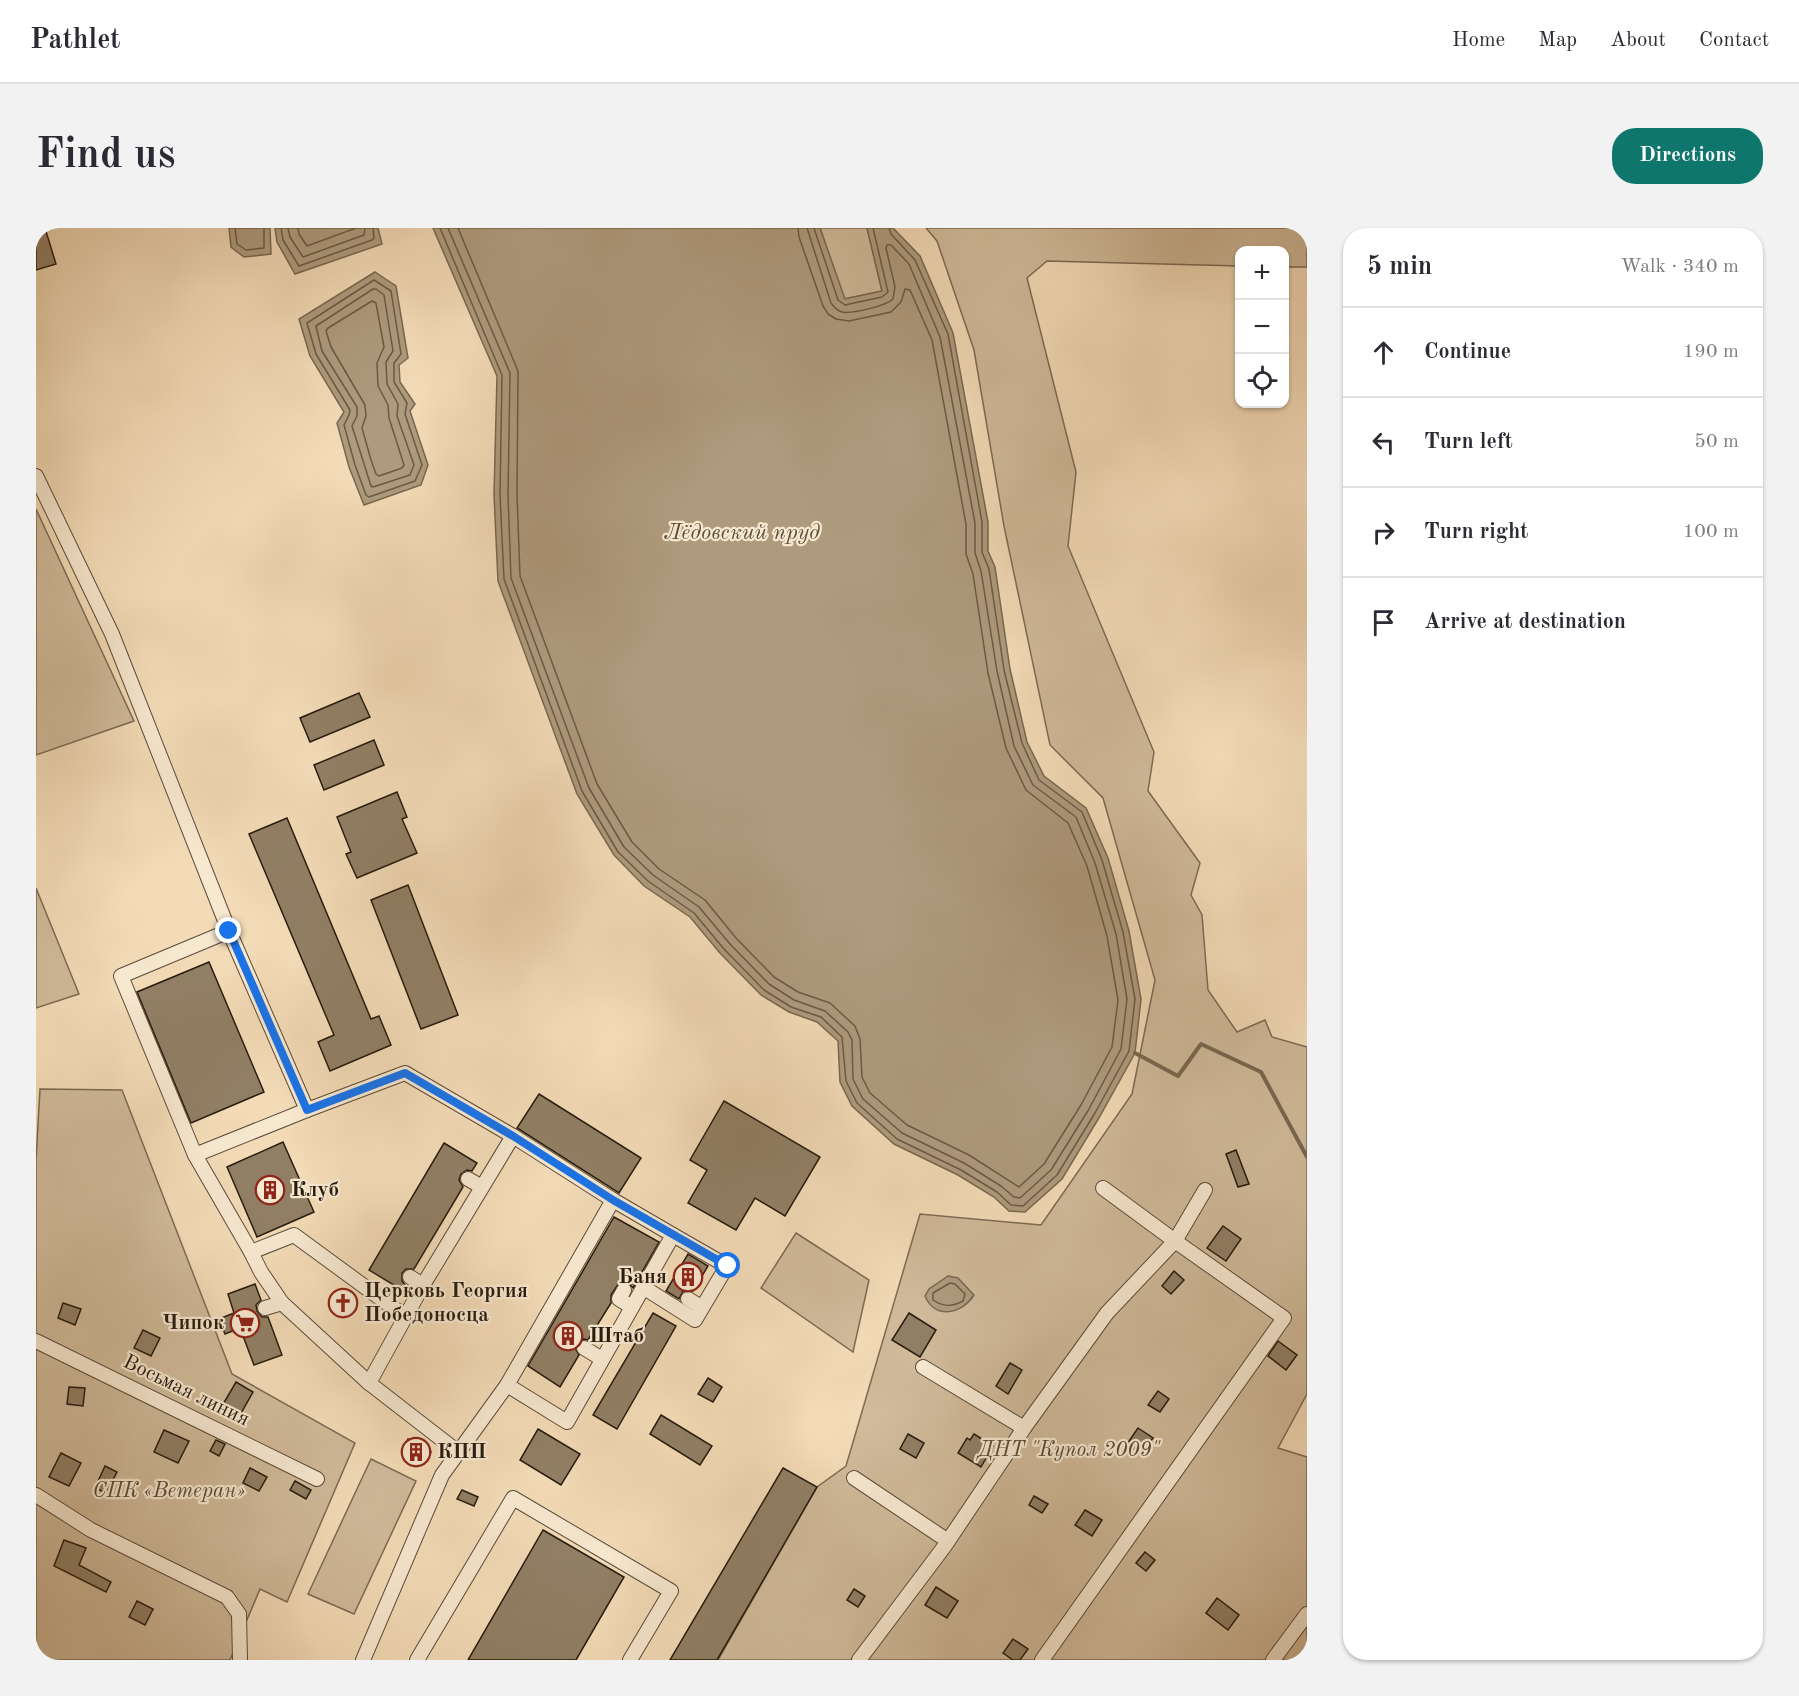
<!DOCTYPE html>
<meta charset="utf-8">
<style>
:root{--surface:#fff;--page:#f2f2f3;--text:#2b2b33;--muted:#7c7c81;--line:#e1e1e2;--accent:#0f766e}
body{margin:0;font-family:"Old Standard TT",serif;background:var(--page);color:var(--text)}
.controls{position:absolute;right:18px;top:18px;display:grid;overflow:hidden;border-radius:12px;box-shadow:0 2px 4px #0004}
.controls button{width:54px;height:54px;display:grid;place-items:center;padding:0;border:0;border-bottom:2px solid var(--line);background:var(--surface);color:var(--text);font:30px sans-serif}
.stop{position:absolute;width:18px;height:18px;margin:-14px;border:4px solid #1a73e8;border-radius:50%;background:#fff}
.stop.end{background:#1a73e8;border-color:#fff;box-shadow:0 2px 6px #0008}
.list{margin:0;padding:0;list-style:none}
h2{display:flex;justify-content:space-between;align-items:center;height:78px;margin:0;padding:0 24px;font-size:26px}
h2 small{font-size:20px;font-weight:400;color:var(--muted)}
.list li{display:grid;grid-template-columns:39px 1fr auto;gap:18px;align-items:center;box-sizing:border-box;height:90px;padding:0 24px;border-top:2px solid var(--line)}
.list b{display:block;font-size:22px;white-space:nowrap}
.list em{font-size:20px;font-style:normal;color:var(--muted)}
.icon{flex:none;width:33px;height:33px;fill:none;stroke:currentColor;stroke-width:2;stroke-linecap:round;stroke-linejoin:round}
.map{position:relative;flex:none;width:1271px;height:1432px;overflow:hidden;border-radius:24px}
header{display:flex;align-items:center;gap:36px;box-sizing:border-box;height:84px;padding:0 30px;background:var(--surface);border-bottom:2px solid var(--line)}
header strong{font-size:28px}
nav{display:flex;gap:33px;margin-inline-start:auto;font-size:21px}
.intro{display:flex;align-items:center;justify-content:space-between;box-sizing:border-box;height:144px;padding:0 36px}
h1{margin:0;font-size:42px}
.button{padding:15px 27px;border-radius:24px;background:var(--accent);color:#fff;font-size:21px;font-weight:700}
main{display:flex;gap:36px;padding:0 36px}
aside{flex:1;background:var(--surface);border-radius:24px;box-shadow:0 2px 4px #0004}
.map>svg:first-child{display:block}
.green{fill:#d0ba9a;stroke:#7c6a54;stroke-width:1.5}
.water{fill:#ae9a7d;stroke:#786750;stroke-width:1.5}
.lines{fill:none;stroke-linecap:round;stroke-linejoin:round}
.shore{stroke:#6a5a45;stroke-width:1.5}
.stream{stroke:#786750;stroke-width:4}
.building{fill:#917f65;stroke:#271b0d;stroke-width:1.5}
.minor-casing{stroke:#5a4b38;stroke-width:16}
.minor{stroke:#f7e8d0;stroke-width:14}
.route{stroke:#1a73e8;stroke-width:8}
.labels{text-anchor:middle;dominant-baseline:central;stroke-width:4.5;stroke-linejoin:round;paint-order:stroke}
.poi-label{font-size:21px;font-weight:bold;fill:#271b0d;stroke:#f7e8d0;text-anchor:start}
.street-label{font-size:21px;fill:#271b0d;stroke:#f7e8d0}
.park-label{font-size:21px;font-style:italic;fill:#5a4b37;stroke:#f7e8d0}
.water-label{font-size:22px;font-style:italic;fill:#5d4e3a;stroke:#f7e8d0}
</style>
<header>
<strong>Pathlet</strong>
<nav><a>Home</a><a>Map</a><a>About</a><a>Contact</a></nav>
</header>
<div class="intro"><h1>Find us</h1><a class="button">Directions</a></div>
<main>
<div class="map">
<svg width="1271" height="1432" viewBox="0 0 1271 1432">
<rect width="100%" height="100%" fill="#f3dbb7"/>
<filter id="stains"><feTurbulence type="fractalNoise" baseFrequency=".00333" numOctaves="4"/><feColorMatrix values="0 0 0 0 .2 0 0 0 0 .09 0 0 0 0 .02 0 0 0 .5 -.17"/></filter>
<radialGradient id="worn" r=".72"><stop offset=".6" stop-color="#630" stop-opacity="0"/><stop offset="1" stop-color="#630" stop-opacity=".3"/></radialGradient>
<!-- green -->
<g class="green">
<polygon points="784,0 831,0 846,63 808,71"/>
<polygon points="890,0 1271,0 1271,39 1249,39 1248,22 1204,22 1203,38 1011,33 991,50 1040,244 1032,318 1118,524 1112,563 1164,635 1155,667 1166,687 1172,762 1201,804 1229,792 1236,809 1271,819 1271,1166 1242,1220 1271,1229 1271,1432 682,1432 781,1259 810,1238 884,986 1005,997 1096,866 1119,752 1067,570 1014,517 968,298 938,122 901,13"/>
<polygon points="0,281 98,493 0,527"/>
<polygon points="0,660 43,766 0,780"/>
<polygon points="4,861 86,862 196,1146 319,1215 251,1374 224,1361 194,1432 0,1432 0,933"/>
<polygon points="760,1005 833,1052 817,1124 725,1060"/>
<polygon points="335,1231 380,1253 318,1386 272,1366"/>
</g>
<!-- water -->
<g class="water">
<polygon points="193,0 234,0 235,26 208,29 195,19"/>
<polygon points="239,0 342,0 346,16 259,46 241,14"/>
<polygon points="397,0 784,0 809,71 846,63 831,0 857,0 884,28 917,105 952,294 952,323 959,339 974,441 991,514 1008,548 1050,580 1072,630 1093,703 1105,771 1099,825 1064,888 1026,951 989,984 973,983 958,969 922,947 858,916 816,878 804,854 802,813 781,794 753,784 725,767 684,725 654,689 608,658 578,627 541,566 462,353 458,267 461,148"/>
<polygon points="339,44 360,58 372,130 363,137 364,154 379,176 374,183 392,237 385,257 328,277 313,239 301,195 308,184 274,128 263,91"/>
<path d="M912,1048L922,1050L938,1067C926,1086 899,1092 889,1068L893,1061Z"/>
</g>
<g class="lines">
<!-- shore -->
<g class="shore">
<polyline points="199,0 201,16 210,22 228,20 228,0"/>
<polyline points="245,0 247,12 263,38 336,12 338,10 337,0"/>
<polyline points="252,0 254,9 267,29 328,7 329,0"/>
<polyline points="262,0 263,6 271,18 320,0"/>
<polyline points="404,0 466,147 464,267 468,351 546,563 582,624 612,653 658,685 688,721 728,762 755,779 785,789 806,809 810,853 821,875 861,911 925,942 961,964 975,977 987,978 1021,947 1059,885 1093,823 1099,771 1087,704 1066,632 1046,584 1003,552 986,515 968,442 953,341 946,324 946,294 912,106 879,32 855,6 853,0"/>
<path d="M412,0L474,145L472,267L475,350L553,560L588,619L617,647L663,679L694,716L733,756L758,772L789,783L812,804L816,812L817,851L827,871L866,905L928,935L965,958L978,969L984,970L1015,942L1053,881L1085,821L1091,771L1080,706L1059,635L1040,589L997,557L978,518L961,443L945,343L939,325V295L904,109L873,36L855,17H851L850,20L859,59L857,71C850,78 816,86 806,84C801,83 798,79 795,75L771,0"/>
<polyline points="422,0 482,143 481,267 484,348 561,556 596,614 623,641 669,672 700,710 738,749 762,764 794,775 819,798 824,811 826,849 834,865 871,897 933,927 983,959 1008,936 1045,877 1076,819 1082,772 1071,708 1051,638 1032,595 990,562 970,520 952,445 937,346 930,326 930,296 896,112 874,62 869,61 865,74 855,84 813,93 800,91 792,86 787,78 763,9 762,0"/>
<polyline points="778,0 802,72 809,77 846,69 852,64 837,0"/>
<polygon points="338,52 355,63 365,126 358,135 358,154 371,175 369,186 386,237 379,253 333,269 330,267 319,237 308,197 313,187 314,182 280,126 271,95"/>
<polygon points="337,61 340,61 348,67 357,123 350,134 351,156 362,176 361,188 378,237 374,247 337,259 335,258 316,198 321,188 321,179 286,123 280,98"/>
<polygon points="336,73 340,75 348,119 341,135 342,158 352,177 353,190 368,237 366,240 343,248 340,246 335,232 326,200 330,188 329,177 295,119 290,103 292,100"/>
<path d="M914,1055L919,1056L929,1066L927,1073C916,1079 907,1079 897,1072V1065Z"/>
</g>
<!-- stream -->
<polyline class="stream" points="1099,825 1142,848 1165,816 1225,844 1271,929"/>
</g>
<!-- building -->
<g class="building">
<polygon points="0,0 9,0 20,36 0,42"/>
<polygon points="323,465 334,489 274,514 264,490"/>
<polygon points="338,512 348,537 288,562 278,537"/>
<polygon points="361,564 371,589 366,591 381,625 321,650 310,626 315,624 301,589"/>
<polygon points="251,590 335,791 343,788 355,817 294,843 282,814 298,807 213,606"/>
<polygon points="372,657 422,787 385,801 335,672"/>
<polygon points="173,734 228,864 155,895 101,764"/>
<polygon points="503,866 605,930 583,965 481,900"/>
<polygon points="688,873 784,929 749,988 719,970 700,1002 652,975 671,942 654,932"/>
<polygon points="247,914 278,984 221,1009 191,939"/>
<polygon points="408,915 441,935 436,943 431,942 425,946 423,952 427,959 378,1041 370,1041 366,1045 366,1053 369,1057 366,1062 333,1042"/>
<polygon points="1200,922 1213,956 1202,959 1190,926"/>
<polygon points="578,989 623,1014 597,1060 592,1054 583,1055 575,1067 575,1075 552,1112 548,1111 541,1115 539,1120 543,1127 524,1159 492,1138"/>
<polygon points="1187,998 1205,1011 1190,1033 1171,1020"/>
<polygon points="652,1026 672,1038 657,1063 647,1063 643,1071 630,1063"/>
<polygon points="1138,1043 1148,1052 1135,1066 1126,1058"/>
<polygon points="219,1056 225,1072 220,1077 221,1083 226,1089 232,1089 246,1127 218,1137 204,1100 189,1106 183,1091 198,1085 192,1066"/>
<polygon points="301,1063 306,1067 310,1063 318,1070 315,1074 319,1078 312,1086 308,1083 305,1086 296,1079 299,1075 294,1071"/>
<polygon points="27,1075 45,1081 39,1097 22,1090"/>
<polygon points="617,1085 640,1098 581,1201 557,1187"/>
<polygon points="873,1085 900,1102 884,1129 856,1112"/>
<polygon points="107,1102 124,1110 115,1128 98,1120"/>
<polygon points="1242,1113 1261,1127 1250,1142 1232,1128"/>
<polygon points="974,1135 986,1142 972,1166 960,1158"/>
<polygon points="672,1150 686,1159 677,1174 662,1166"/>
<polygon points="200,1154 217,1164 204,1187 186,1178"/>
<polygon points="33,1159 49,1160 47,1178 31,1176"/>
<polygon points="1122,1163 1133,1171 1124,1184 1112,1177"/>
<polygon points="625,1187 676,1218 664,1237 614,1206"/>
<polygon points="1102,1200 1117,1210 1105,1226 1091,1216"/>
<polygon points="502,1201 544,1226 525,1257 484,1232"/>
<polygon points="128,1202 153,1213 142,1235 118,1224"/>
<polygon points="872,1206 888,1215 880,1230 864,1221"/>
<polygon points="938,1206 957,1218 945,1239 922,1225 931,1210 934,1212"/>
<polygon points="372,1211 395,1224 388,1236 366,1224"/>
<polygon points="180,1212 189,1216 183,1228 174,1223"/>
<polygon points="25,1225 45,1235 33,1258 13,1249"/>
<polygon points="69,1238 81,1244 70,1265 59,1260"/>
<polygon points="214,1240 231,1249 223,1263 207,1255"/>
<polygon points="747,1240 781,1259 681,1432 634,1432"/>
<polygon points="259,1253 275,1262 270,1271 254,1262"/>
<polygon points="426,1262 442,1269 438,1278 421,1271"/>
<polygon points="998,1268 1012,1276 1006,1285 993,1277"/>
<polygon points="1049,1282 1066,1292 1056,1308 1039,1297"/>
<polygon points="507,1302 588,1349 540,1432 432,1432"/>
<polygon points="28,1312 50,1320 43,1337 75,1354 70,1364 18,1338"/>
<polygon points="1109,1324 1119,1332 1110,1343 1100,1335"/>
<polygon points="900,1359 922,1373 911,1390 889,1377"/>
<polygon points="818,1361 829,1368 822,1379 811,1372"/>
<polygon points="1181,1370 1203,1387 1192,1402 1170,1385"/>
<polygon points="101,1373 117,1381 109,1397 93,1389"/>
<polygon points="977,1411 992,1421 984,1432 977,1432 967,1425"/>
</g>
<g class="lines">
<!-- minor casing -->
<g class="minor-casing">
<g id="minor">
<polyline points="0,248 76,406 193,703 271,882 369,845 477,908 577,972 471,1157 406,1247 327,1432"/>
<polyline points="271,882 159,927 215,1024 225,1044 246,1075 333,1155 387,1057 477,908"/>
<polyline points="159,927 85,748 193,703"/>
<polyline points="432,951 446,959"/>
<polyline points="1067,960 1139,1013 1169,962"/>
<polyline points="215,1024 258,1007 370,1089"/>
<polyline points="374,1049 387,1057"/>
<polyline points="607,1059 659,1092 691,1038 637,1007"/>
<polyline points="588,1062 583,1071 596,1079"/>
<polyline points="652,1071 665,1079"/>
<polyline points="229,1080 246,1075"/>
<polyline points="0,1113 281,1251"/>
<polyline points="548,1120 566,1131"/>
<polyline points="887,1139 988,1200"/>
<polyline points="333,1155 422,1224"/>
<polyline points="471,1157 531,1194 637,1007 577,972"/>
<polyline points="818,1250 912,1313"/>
<polyline points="0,1267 55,1302 191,1369 203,1386 204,1432"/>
<polyline points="381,1432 477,1270 635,1363 594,1432"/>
<polyline points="823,1432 908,1319 988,1200 1071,1085 1139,1013 1248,1090 1006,1432"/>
<polyline points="1237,1432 1271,1386"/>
</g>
</g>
<!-- minor -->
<use href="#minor" class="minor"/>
</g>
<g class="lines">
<!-- route -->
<polyline class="route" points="193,703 271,882 369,845 477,908 577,972 692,1038"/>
</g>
<!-- icons -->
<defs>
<g id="building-ring" transform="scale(1.5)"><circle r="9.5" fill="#f7e8d0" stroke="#8f2418" stroke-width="1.5"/><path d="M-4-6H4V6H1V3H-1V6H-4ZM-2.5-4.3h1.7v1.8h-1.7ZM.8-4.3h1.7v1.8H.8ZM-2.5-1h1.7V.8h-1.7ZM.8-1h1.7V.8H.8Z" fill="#8f2418"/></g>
<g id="church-ring" transform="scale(1.5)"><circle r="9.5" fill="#f7e8d0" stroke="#8f2418" stroke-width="1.5"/><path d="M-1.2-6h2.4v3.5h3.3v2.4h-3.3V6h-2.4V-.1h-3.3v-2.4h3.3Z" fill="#8f2418"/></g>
<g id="supermarket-ring" transform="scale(1.5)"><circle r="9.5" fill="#f7e8d0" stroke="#8f2418" stroke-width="1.5"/><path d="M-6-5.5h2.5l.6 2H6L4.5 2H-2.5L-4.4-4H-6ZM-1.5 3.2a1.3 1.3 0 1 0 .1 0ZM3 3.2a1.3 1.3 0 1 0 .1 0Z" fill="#8f2418"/></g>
</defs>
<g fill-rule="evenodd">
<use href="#building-ring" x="234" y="962"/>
<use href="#building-ring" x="652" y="1049"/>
<use href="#church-ring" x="307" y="1075"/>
<use href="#supermarket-ring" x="209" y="1095"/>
<use href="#building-ring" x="532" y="1108"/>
<use href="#building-ring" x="380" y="1224"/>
</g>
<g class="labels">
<!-- poi labels -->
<g class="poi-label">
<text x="255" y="962">Клуб</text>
<text x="631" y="1049" text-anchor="end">Баня</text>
<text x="328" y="1063">Церковь Георгия<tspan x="328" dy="24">Победоносца</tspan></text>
<text x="188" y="1095" text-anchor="end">Чипок</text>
<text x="553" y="1108">Штаб</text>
<text x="401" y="1224">КПП</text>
</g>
<!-- street labels -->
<g class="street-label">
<text transform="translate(150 1163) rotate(26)">Восьмая линия</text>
</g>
<!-- park labels -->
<g class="park-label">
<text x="1033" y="1222">ДНТ "Купол 2009"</text>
<text x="133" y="1263">СПК «Ветеран»</text>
</g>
<!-- water labels -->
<g class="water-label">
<text x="706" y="305">Лёдовский пруд</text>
</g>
</g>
<rect width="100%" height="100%" filter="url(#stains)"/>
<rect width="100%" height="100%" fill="url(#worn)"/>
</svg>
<div class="controls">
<button>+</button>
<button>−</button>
<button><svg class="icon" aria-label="locate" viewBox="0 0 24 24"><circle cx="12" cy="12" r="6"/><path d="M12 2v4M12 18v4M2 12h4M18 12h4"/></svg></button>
</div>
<div class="stop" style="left:692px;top:1038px"></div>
<div class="stop end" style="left:193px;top:703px"></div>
</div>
<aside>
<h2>5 min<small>Walk · 340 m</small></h2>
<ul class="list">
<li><svg class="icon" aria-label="ahead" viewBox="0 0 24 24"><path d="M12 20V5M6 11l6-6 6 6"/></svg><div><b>Continue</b></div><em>190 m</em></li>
<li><svg class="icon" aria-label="left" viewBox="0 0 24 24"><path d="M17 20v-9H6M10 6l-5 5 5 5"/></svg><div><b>Turn left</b></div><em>50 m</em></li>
<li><svg class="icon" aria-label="right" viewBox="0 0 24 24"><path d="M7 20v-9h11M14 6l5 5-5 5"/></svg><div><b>Turn right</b></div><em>100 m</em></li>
<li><svg class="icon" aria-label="arrive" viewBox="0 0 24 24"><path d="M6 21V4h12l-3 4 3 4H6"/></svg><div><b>Arrive at destination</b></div></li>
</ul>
</aside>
</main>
